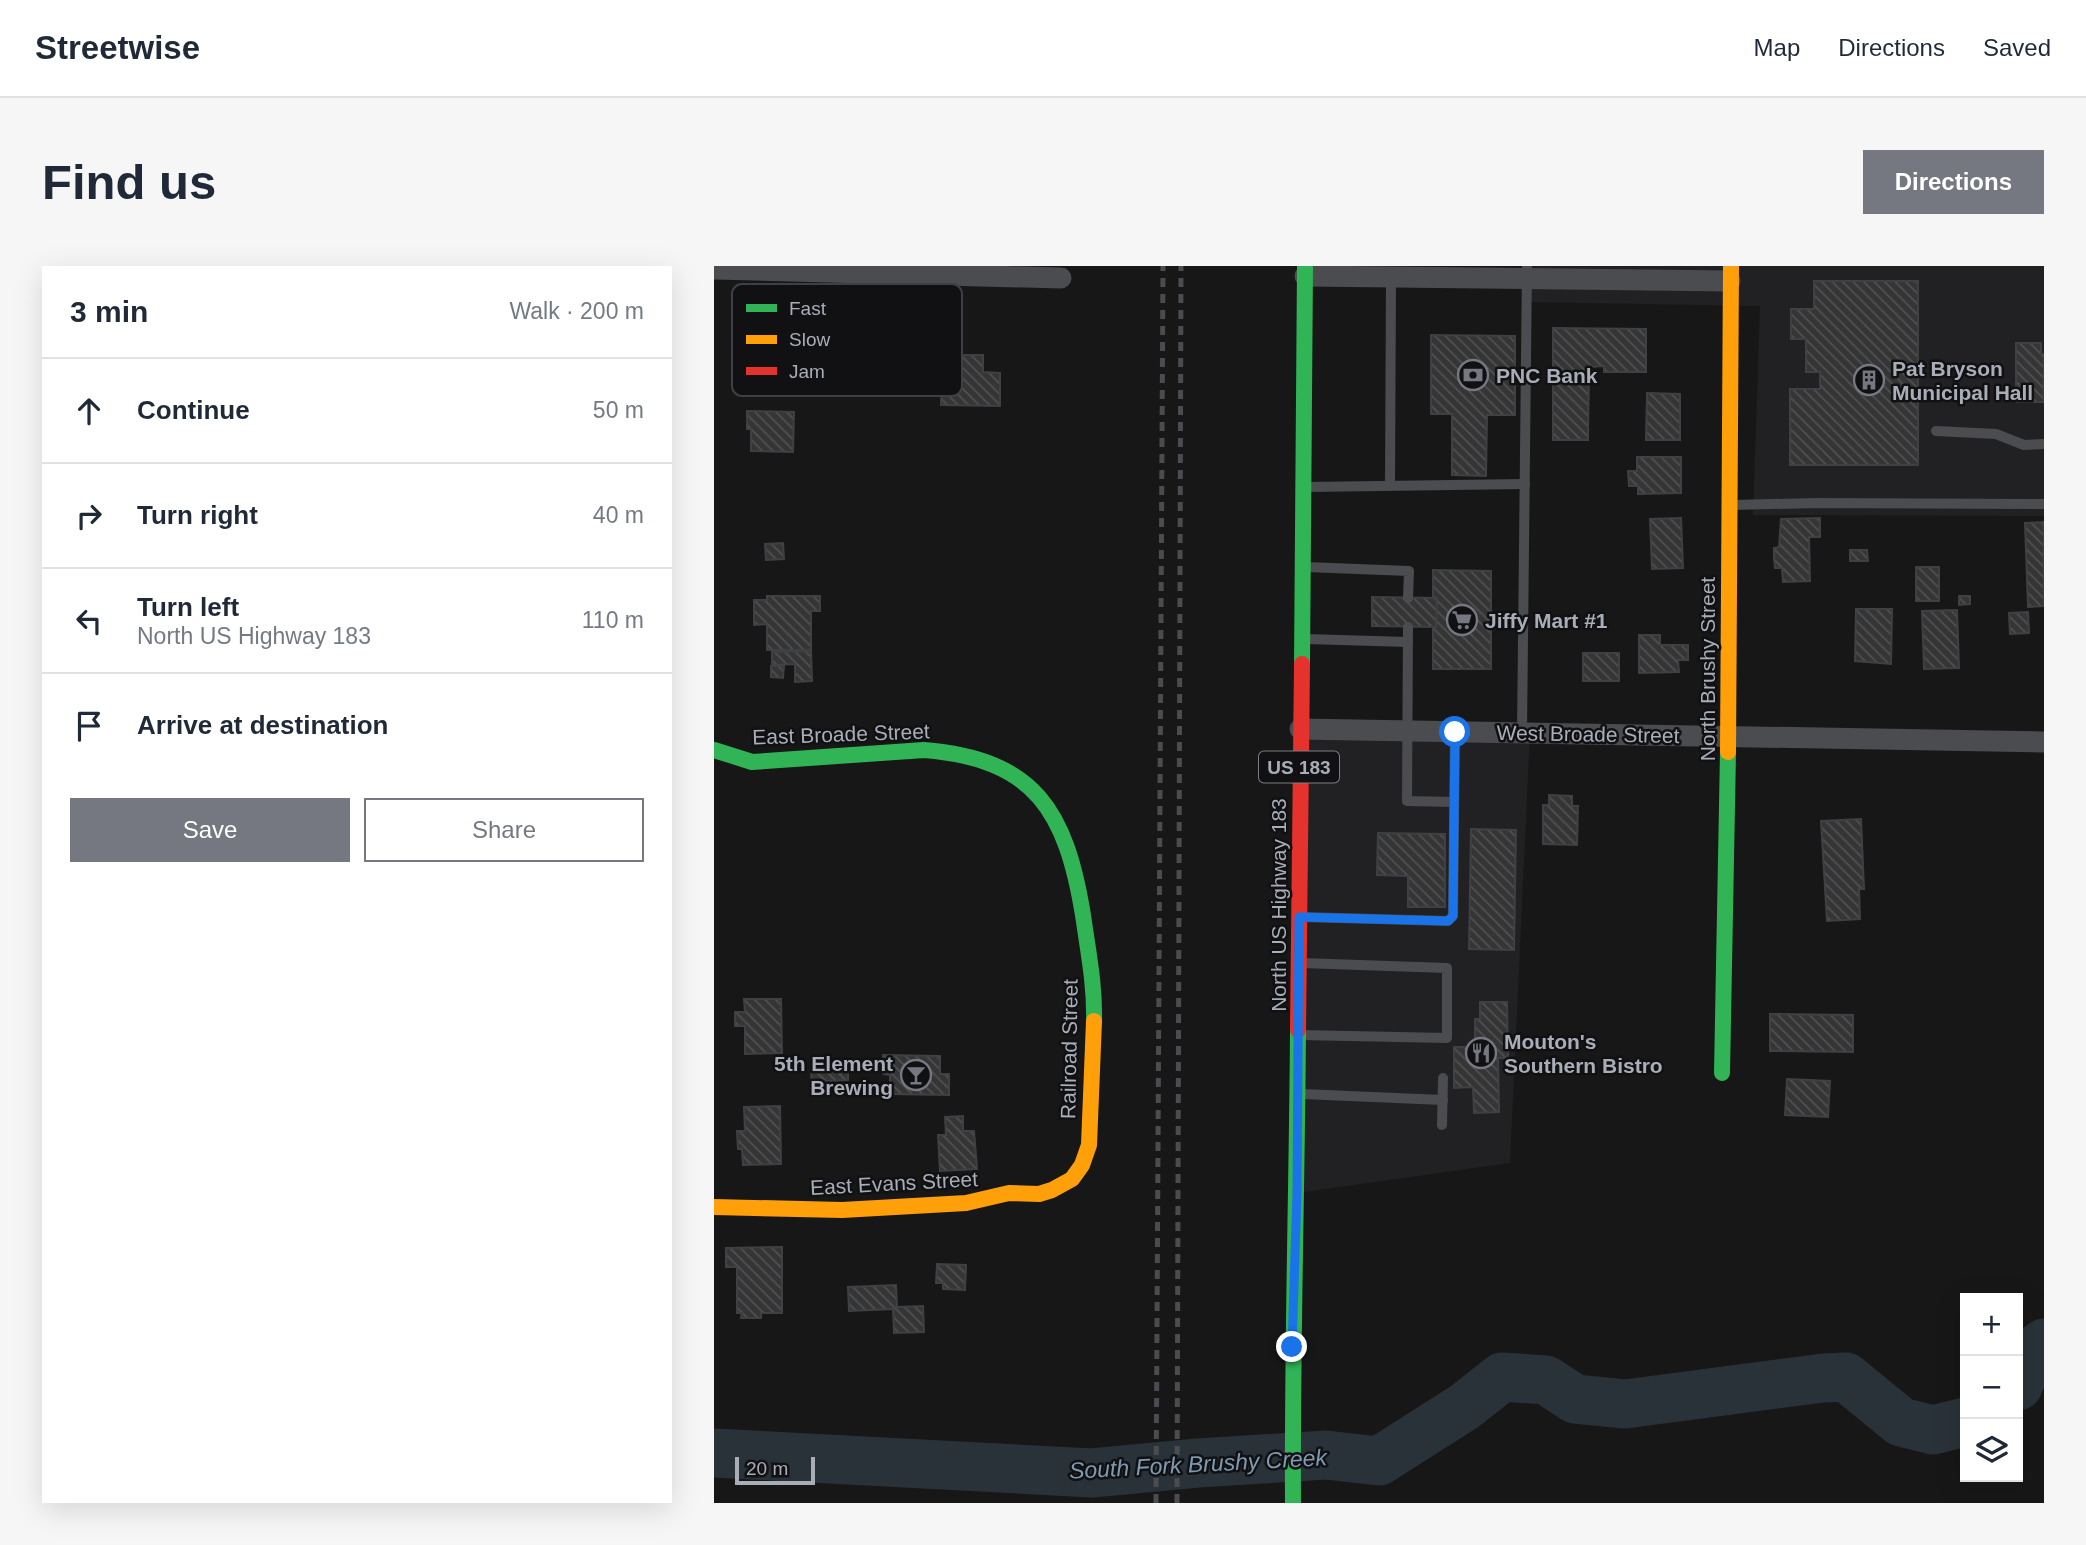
<!DOCTYPE html>
<meta charset="utf-8">
<style>
:root{--surface:#fff;--page:#f6f6f7;--text:#1f2937;--muted:#747a83;--line:#e0e1e3;--accent:#757880}
body{margin:0;font-family:Arial,sans-serif;background:var(--page);color:var(--text)}
.controls{position:absolute;right:21px;bottom:21px;display:grid;overflow:hidden;border-radius:0px;box-shadow:0 7px 28px #0002}
.controls button{width:63px;height:63px;display:grid;place-items:center;padding:0;border:0;border-bottom:2px solid var(--line);background:var(--surface);color:var(--text);font:35px sans-serif}
.scale{position:absolute;left:21px;bottom:18px;width:80px;box-sizing:border-box;padding-left:7px;border:4px solid #a8adb8;border-top:0;font-size:19px;line-height:24px;white-space:nowrap;color:#a8adb8;-webkit-text-stroke:5px #111113;paint-order:stroke}
.stop{position:absolute;width:21px;height:21px;margin:-16px;border:5px solid #1a73e8;border-radius:50%;background:#fff}
.stop.end{background:#1a73e8;border-color:#fff;box-shadow:0 2px 7px #0008}
.list{margin:0;padding:0;list-style:none}
h2{display:flex;justify-content:space-between;align-items:center;height:91px;margin:0;padding:0 28px;font-size:30px}
h2 small{font-size:23px;font-weight:400;color:var(--muted)}
.list li{display:grid;grid-template-columns:46px 1fr auto;gap:21px;align-items:center;box-sizing:border-box;height:105px;padding:0 28px;border-top:2px solid var(--line)}
.list b{display:block;font-size:26px;white-space:nowrap}
.list p{margin:0;font-size:23px;white-space:nowrap;color:var(--muted)}
.list em{font-size:23px;font-style:normal;color:var(--muted)}
.actions{display:flex;gap:14px;padding:21px 28px}
.actions a{flex:1;padding:16px 0;border:2px solid var(--accent);border-radius:0px;text-align:center;font-size:24px;color:var(--accent)}
.actions .main{background:var(--accent);color:#fff}
.icon{flex:none;width:38px;height:38px;fill:none;stroke:currentColor;stroke-width:2;stroke-linecap:round;stroke-linejoin:round}
.map{position:relative;flex:none;width:1330px;height:1237px;overflow:hidden;border-radius:0px}
header{display:flex;align-items:center;gap:42px;box-sizing:border-box;height:98px;padding:0 35px;background:var(--surface);border-bottom:2px solid var(--line)}
header strong{font-size:33px}
nav{display:flex;gap:38px;margin-inline-start:auto;font-size:24px}
.intro{display:flex;align-items:center;justify-content:space-between;box-sizing:border-box;height:168px;padding:0 42px}
h1{margin:0;font-size:49px}
.button{padding:18px 32px;border-radius:0px;background:var(--accent);color:#fff;font-size:24px;font-weight:700}
main{display:flex;gap:42px;padding:0 42px}
aside{flex:1;background:var(--surface);border-radius:0px;box-shadow:0 7px 28px #0002}
.map>svg:first-child{display:block}
.built{fill:#212123}
.lines{fill:none;stroke-linecap:round;stroke-linejoin:round}
.river{stroke:#2a3239;stroke-width:49}
.building{fill:url(#building-back-hatch);stroke:#3f4043;stroke-width:2}
.lane{stroke:#4b4c50;stroke-width:10}
.street{stroke:#4b4c50;stroke-width:21}
.fast{stroke:#30b455;stroke-width:16}
.slow{stroke:#ff9f0a;stroke-width:16}
.jam{stroke:#e5322d;stroke-width:16}
.rail{stroke:#4b4c4f;stroke-width:5;stroke-dasharray:9 7;stroke-linecap:butt}
.route{stroke:#1a73e8;stroke-width:9}
.labels{text-anchor:middle;dominant-baseline:central;stroke-width:5;stroke-linejoin:round;paint-order:stroke}
.shield{fill:#111113;stroke:#7b7e86;stroke-width:2}
.shield-label{font-size:19px;font-weight:bold;fill:#a8adb8}
.poi-label{font-size:21px;font-weight:bold;fill:#a8adb8;stroke:#111113;text-anchor:start}
.street-label{font-size:21px;fill:#a8adb8;stroke:#111113}
.water-label{font-size:23px;font-style:italic;fill:#7f9bb3;stroke:#111113}
.key{fill:#111113;stroke:#3e4045;stroke-width:2}
.key-label{font-size:19px;fill:#a8adb8}
</style>
<header>
<strong>Streetwise</strong>
<nav><a>Map</a><a>Directions</a><a>Saved</a></nav>
</header>
<div class="intro"><h1>Find us</h1><a class="button">Directions</a></div>
<main>
<aside>
<h2>3 min<small>Walk · 200 m</small></h2>
<ul class="list">
<li><svg class="icon" aria-label="ahead" viewBox="0 0 24 24"><path d="M12 20V5M6 11l6-6 6 6"/></svg><div><b>Continue</b></div><em>50 m</em></li>
<li><svg class="icon" aria-label="right" viewBox="0 0 24 24"><path d="M7 20v-9h11M14 6l5 5-5 5"/></svg><div><b>Turn right</b></div><em>40 m</em></li>
<li><svg class="icon" aria-label="left" viewBox="0 0 24 24"><path d="M17 20v-9H6M10 6l-5 5 5 5"/></svg><div><b>Turn left</b><p>North US Highway 183</p></div><em>110 m</em></li>
<li><svg class="icon" aria-label="arrive" viewBox="0 0 24 24"><path d="M6 21V4h12l-3 4 3 4H6"/></svg><div><b>Arrive at destination</b></div></li>
</ul>
<div class="actions"><a class="main">Save</a><a>Share</a></div>
</aside>
<div class="map">
<svg width="1330" height="1237" viewBox="0 0 1330 1237">
<defs>
<pattern id="building-back-hatch" width="6" height="6" patternUnits="userSpaceOnUse" patternTransform="scale(1.75)"><rect width="6" height="6" fill="#353536"/><path d="M-1 5l2 2M0 0l6 6M5-1l2 2" fill="none" stroke="#4f5051"/></pattern>
</defs>
<rect width="100%" height="100%" fill="#171717"/>
<!-- built -->
<g class="built">
<polygon points="814,0 1330,0 1330,250 1039,249 1046,40 813,36"/>
<polygon points="586,463 816,467 796,897 583,927"/>
</g>
<g class="lines">
<!-- river -->
<g class="river">
<polyline points="1304,1120 1319,1086 1330,1077"/>
<polyline points="0,1187 378,1207 484,1197 612,1189 665,1195 750,1141 788,1111 832,1114 861,1133 911,1138 1109,1112 1132,1111 1187,1156 1219,1164 1251,1156"/>
</g>
</g>
<!-- building -->
<g class="building">
<polygon points="1100,15 1204,15 1204,199 1076,199 1076,123 1106,123 1106,106 1092,106 1092,73 1077,73 1077,43 1100,43"/>
<polygon points="839,62 932,63 932,106 890,106 890,100 875,101 874,174 839,174"/>
<polygon points="717,69 801,70 801,149 773,149 772,210 738,209 738,148 717,148"/>
<polygon points="1302,77 1327,77 1327,88 1330,88 1330,136 1302,136"/>
<polygon points="245,89 269,89 269,106 286,107 286,140 227,139 228,106 245,106"/>
<polygon points="933,127 966,128 966,174 932,174"/>
<polygon points="33,145 80,146 79,186 37,185 37,163 33,163"/>
<polygon points="923,191 967,191 967,227 924,228 924,220 915,220 914,205 923,205"/>
<polygon points="967,252 969,302 938,303 936,253"/>
<polygon points="1106,252 1106,271 1095,271 1096,315 1069,316 1068,302 1061,302 1060,292 1060,282 1065,281 1067,253"/>
<polygon points="1330,256 1330,340 1314,341 1311,257"/>
<polygon points="69,277 70,293 52,294 51,278"/>
<polygon points="1136,284 1153,284 1154,295 1136,295"/>
<rect x="1202" y="301" width="23" height="34"/>
<polygon points="719,304 777,305 777,403 719,403"/>
<polygon points="53,330 106,330 106,345 97,345 97,384 53,384 53,358 40,359 40,334 53,334"/>
<polygon points="1245,330 1256,330 1256,338 1245,339"/>
<polygon points="658,331 723,332 722,361 658,360"/>
<polygon points="1142,343 1178,343 1177,398 1141,395"/>
<polygon points="1243,344 1245,402 1210,403 1208,345"/>
<polygon points="1314,346 1315,367 1296,368 1295,347"/>
<polygon points="925,369 946,369 946,379 974,379 974,394 964,394 965,406 925,407"/>
<polygon points="97,385 98,415 81,416 81,398 58,399 58,386"/>
<rect x="869" y="387" width="36" height="28"/>
<polygon points="57,400 70,400 69,412 57,411"/>
<polygon points="835,529 858,530 858,540 864,540 863,579 829,578 829,539 835,539"/>
<polygon points="1147,553 1150,623 1145,623 1146,653 1113,655 1107,555"/>
<polygon points="757,563 802,564 800,684 755,683"/>
<polygon points="664,567 731,568 731,641 694,641 694,610 663,609"/>
<polygon points="30,733 67,733 68,787 31,788 31,760 21,760 21,746 31,746"/>
<polygon points="766,736 793,736 794,792 784,792 785,846 760,847 759,821 740,822 740,781 761,781 761,753 766,753"/>
<polygon points="1056,748 1139,749 1139,786 1056,785"/>
<polygon points="169,789 226,790 226,808 235,808 235,829 176,828 176,809 169,808"/>
<polygon points="98,798 134,799 134,814 97,816"/>
<polygon points="1073,813 1116,815 1114,851 1071,849"/>
<polygon points="66,840 67,898 29,899 28,883 24,883 23,865 31,865 30,841"/>
<polygon points="249,850 249,865 260,865 263,903 226,905 224,869 232,869 231,851"/>
<polygon points="68,981 68,1047 47,1047 47,1052 27,1052 28,1047 23,1047 23,1001 12,1001 12,982"/>
<polygon points="223,998 252,999 251,1024 229,1023 229,1017 222,1017"/>
<polygon points="182,1019 183,1041 209,1040 210,1066 180,1067 179,1043 135,1045 134,1021"/>
</g>
<g class="lines">
<!-- lane -->
<g class="lane">
<polyline points="1222,165 1282,168 1310,179 1330,178"/>
<polyline points="676,220 677,12"/>
<polyline points="593,221 811,218"/>
<polyline points="1018,239 1103,237 1330,238"/>
<polyline points="592,301 695,305 694,332"/>
<polyline points="694,361 693,535 740,536"/>
<polyline points="592,373 694,376"/>
<polyline points="808,467 813,0"/>
<polyline points="588,651 734,655 739,650 741,466"/>
<polyline points="586,769 733,772 733,702 587,697"/>
<polyline points="588,828 729,834"/>
<polyline points="728,859 729,812"/>
</g>
<!-- street -->
<g class="street">
<polyline points="0,3 347,12"/>
<polyline points="591,10 1016,15"/>
<polyline points="586,463 1330,476"/>
</g>
<!-- fast -->
<g class="fast">
<polyline points="588,398 591,0"/>
<path d="M0,484L38,496L210,484C322,493 352,546 369,649C374,685 381,719 380,755"/>
<polyline points="1008,807 1014,486"/>
<path d="M579,1237C578,1079 583,922 584,764"/>
</g>
<!-- slow -->
<g class="slow">
<polyline points="1014,486 1017,0"/>
<polyline points="0,941 128,944 252,937 295,927 325,928 338,924 358,913 368,899 375,879 380,755"/>
</g>
<!-- jam -->
<polyline class="jam" points="584,764 588,398"/>
<!-- rail -->
<g class="rail">
<polyline points="442,1237 449,0"/>
<polyline points="463,1237 467,0"/>
</g>
</g>
<g class="lines">
<!-- route -->
<polyline class="route" points="578,1081 583,927 585,651 734,655 739,650 741,466"/>
</g>
<!-- icons -->
<defs>
<g id="bank-ring" transform="scale(1.575)"><circle r="9.5" fill="#111113" stroke="#757880" stroke-width="1.5"/><path d="M-6-4H6V4H-6ZM0-2.3a2.3 2.3 0 1 0 0 4.6a2.3 2.3 0 1 0 0-4.6Z" fill="#757880"/></g>
<g id="building-ring" transform="scale(1.575)"><circle r="9.5" fill="#111113" stroke="#757880" stroke-width="1.5"/><path d="M-4-6H4V6H1V3H-1V6H-4ZM-2.5-4.3h1.7v1.8h-1.7ZM.8-4.3h1.7v1.8H.8ZM-2.5-1h1.7V.8h-1.7ZM.8-1h1.7V.8H.8Z" fill="#757880"/></g>
<g id="supermarket-ring" transform="scale(1.575)"><circle r="9.5" fill="#111113" stroke="#757880" stroke-width="1.5"/><path d="M-6-5.5h2.5l.6 2H6L4.5 2H-2.5L-4.4-4H-6ZM-1.5 3.2a1.3 1.3 0 1 0 .1 0ZM3 3.2a1.3 1.3 0 1 0 .1 0Z" fill="#757880"/></g>
<g id="restaurant-ring" transform="scale(1.575)"><circle r="9.5" fill="#111113" stroke="#757880" stroke-width="1.5"/><path d="M-5-6h1v4h1v-4h1v4h1v-4h1v5L-1.5 .5V6h-2V.5L-5-1ZM5-6V6H3V1.5H1.5Q1.5-4 5-6Z" fill="#757880"/></g>
<g id="bar-ring" transform="scale(1.575)"><circle r="9.5" fill="#111113" stroke="#757880" stroke-width="1.5"/><path d="M-6-5H6L.8 .8V4.5H3.5V6h-7V4.5H-.8V.8Z" fill="#757880"/></g>
</defs>
<g fill-rule="evenodd">
<use href="#bank-ring" x="759" y="109"/>
<use href="#building-ring" x="1155" y="114"/>
<use href="#supermarket-ring" x="748" y="354"/>
<use href="#restaurant-ring" x="767" y="787"/>
<use href="#bar-ring" x="202" y="809"/>
</g>
<g class="labels">
<!-- shield labels -->
<rect class="shield" x="545" y="485.5" width="80" height="31" rx="5"/>
<g class="shield-label">
<text x="585" y="501">US 183</text>
</g>
<!-- poi labels -->
<g class="poi-label">
<text x="1178" y="102">Pat Bryson<tspan x="1178" dy="24">Municipal Hall</tspan></text>
<text x="782" y="109">PNC Bank</text>
<text x="771" y="354">Jiffy Mart #1</text>
<text x="790" y="775">Mouton's<tspan x="790" dy="24">Southern Bistro</tspan></text>
<text x="179" y="797" text-anchor="end">5th Element<tspan x="179" dy="24">Brewing</tspan></text>
</g>
<!-- street labels -->
<g class="street-label">
<text transform="translate(993 403) rotate(-90)">North Brushy Street</text>
<text transform="translate(127 468) rotate(-2)">East Broade Street</text>
<text transform="translate(874 468) rotate(1)">West Broade Street</text>
<text transform="translate(564 639) rotate(-90)">North US Highway 183</text>
<text transform="translate(355 783) rotate(-89)">Railroad Street</text>
<text transform="translate(180 917) rotate(-3)">East Evans Street</text>
</g>
<!-- water labels -->
<g class="water-label">
<text transform="translate(484 1198) rotate(-3)">South Fork Brushy Creek</text>
</g>
</g>
<!-- legend -->
<rect x="18" y="18" width="230" height="112" rx="10" class="key"/>
<rect x="32" y="38" width="31" height="8" fill="#30b455"/>
<rect x="32" y="69" width="31" height="9" fill="#ff9f0a"/>
<rect x="32" y="101" width="31" height="8" fill="#e5322d"/>
<g class="key-label">
<text x="75" y="49">Fast</text>
<text x="75" y="80">Slow</text>
<text x="75" y="112">Jam</text>
</g>
</svg>
<div class="controls">
<button>+</button>
<button>−</button>
<button><svg class="icon" aria-label="layers" viewBox="0 0 24 24"><path d="M12 4l9 5-9 5-9-5zM3 14l9 5 9-5"/></svg></button>
</div>
<div class="scale">20 m</div>
<div class="stop" style="left:741px;top:466px"></div>
<div class="stop end" style="left:578px;top:1081px"></div>
</div>
</main>
